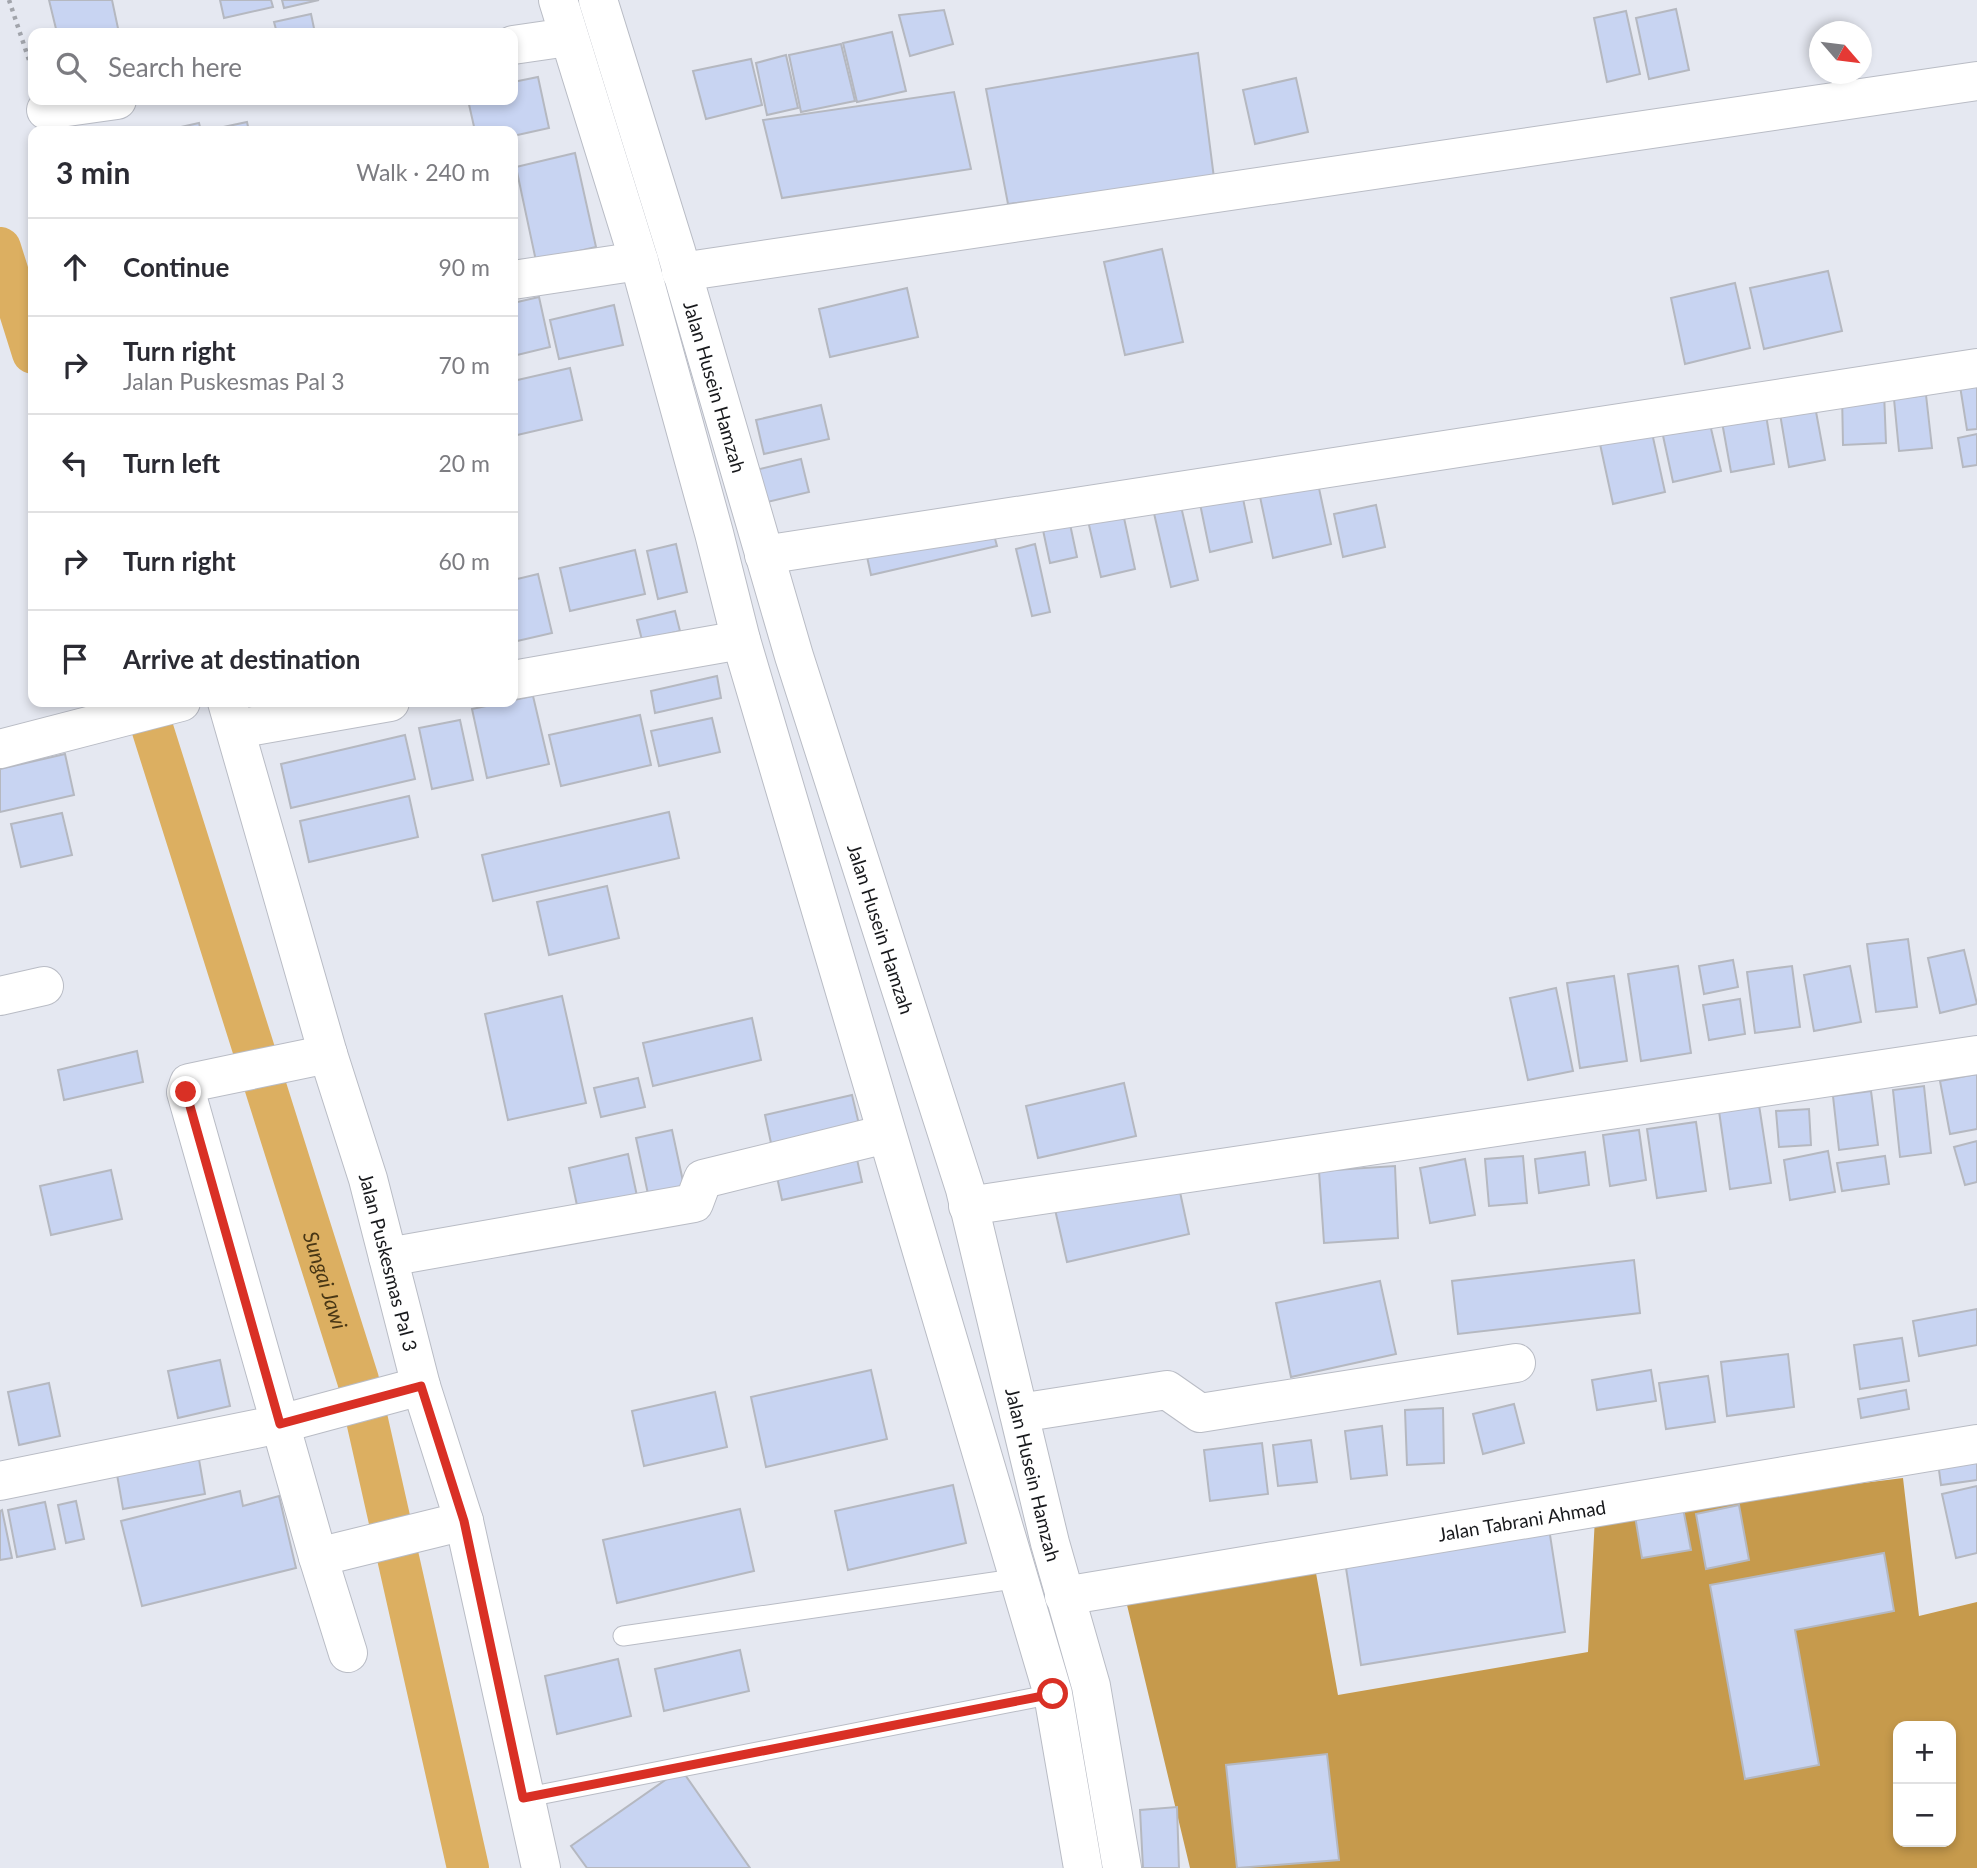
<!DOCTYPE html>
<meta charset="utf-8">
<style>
:root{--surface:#fff;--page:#f7f7f7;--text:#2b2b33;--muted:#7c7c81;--line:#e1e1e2}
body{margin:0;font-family:Lato,sans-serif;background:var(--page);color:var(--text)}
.controls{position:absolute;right:21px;bottom:21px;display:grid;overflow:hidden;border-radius:14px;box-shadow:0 4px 10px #0003}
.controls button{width:63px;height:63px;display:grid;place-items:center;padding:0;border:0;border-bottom:2px solid var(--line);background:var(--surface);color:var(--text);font:35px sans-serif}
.compass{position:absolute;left:1809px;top:21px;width:63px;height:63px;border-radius:50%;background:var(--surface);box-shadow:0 4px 10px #0003;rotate:118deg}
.stop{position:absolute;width:21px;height:21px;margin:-16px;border:5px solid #d93025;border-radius:50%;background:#fff}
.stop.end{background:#d93025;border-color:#fff;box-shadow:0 2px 7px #0008}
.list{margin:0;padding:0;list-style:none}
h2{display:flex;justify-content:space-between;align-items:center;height:91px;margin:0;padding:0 28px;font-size:30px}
h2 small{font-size:23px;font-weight:400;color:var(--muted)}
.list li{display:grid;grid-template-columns:46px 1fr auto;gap:21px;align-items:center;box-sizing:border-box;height:98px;padding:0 28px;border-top:2px solid var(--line)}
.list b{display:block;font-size:26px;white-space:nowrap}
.list p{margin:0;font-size:23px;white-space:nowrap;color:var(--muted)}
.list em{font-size:23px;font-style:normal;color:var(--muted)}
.icon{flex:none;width:38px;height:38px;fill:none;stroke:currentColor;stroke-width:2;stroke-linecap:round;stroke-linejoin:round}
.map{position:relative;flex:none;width:1977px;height:1868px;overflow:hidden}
.search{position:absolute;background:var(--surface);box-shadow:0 4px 10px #0003;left:28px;top:28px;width:490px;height:77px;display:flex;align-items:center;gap:18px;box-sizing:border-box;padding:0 24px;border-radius:14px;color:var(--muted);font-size:26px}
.panel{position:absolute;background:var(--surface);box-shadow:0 4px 10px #0003;left:28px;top:126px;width:490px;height:581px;border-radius:14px}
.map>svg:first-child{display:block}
.forest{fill:#c69a4c;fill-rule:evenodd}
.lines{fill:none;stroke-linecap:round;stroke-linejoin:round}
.canal{stroke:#dcaf61;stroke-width:42}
.building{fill:#c8d4f2;stroke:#b5b8c0;stroke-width:2}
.lane-casing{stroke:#b9bcc5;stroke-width:21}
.street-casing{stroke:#b9bcc5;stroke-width:40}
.secondary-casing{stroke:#b9bcc5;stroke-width:40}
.path{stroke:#a1a4ab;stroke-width:4.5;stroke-dasharray:3.5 5;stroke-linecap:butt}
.lane{stroke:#fff;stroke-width:19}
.street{stroke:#fff;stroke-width:38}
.secondary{stroke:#fff;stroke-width:38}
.route{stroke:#d93025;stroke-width:9}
.labels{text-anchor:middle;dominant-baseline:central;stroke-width:5;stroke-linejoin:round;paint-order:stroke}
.street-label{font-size:19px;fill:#18191c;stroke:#f2f6fe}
.water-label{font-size:21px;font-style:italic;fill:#493715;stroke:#f2f6fe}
</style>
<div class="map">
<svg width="1977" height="1868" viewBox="0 0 1977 1868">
<rect width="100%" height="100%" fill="#e5e8f1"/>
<!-- forest -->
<path class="forest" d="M1903,1478L1919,1616L1977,1602V1868H1190L1127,1605L1314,1562L1338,1695L1588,1652L1595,1517ZM1898,1726H1951V1842H1898Z"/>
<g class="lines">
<!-- canal -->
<g class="canal">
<polyline points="0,248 33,353"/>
<path id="s1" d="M144,702L358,1380L468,1868"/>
</g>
</g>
<!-- building -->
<g class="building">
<polygon points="49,0 112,0 119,33 57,33"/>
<polygon points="220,0 271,0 273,7 224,18"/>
<polygon points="282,0 319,0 284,8"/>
<polygon points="1676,9 1689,70 1649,79 1636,18"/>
<polygon points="944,10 953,44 910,56 899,15"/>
<polygon points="1626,11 1640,74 1607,82 1594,18"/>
<polygon points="311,14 315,33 277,33 274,22"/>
<polygon points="892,32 906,91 857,102 843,43"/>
<polygon points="841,44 855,101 801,112 789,55"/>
<polygon points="1198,53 1214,178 1008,204 986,89"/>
<polygon points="786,55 798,108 767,115 756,63"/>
<polygon points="751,59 762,105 706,119 693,71"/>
<polygon points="538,77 549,128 513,136 513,131 475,131 468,100 513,100 513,82"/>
<polygon points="1296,78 1308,132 1255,144 1243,90"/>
<polygon points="954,92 971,169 782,198 763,120"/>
<polygon points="247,122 249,131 215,131 214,129"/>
<polygon points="199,123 201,131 163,131"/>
<polygon points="575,153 596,247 536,261 516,167"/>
<polygon points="1162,249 1183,342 1125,355 1104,262"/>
<polygon points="1828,271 1842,331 1764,349 1750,288"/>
<polygon points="1735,283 1750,348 1685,364 1671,298"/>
<polygon points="907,288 918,337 830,357 819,309"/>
<polygon points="539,297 550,347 513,356 513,303"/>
<polygon points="614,305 623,345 559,359 550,320"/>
<polygon points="570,368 582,420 513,436 513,381"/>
<polygon points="1977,383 1977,429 1967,430 1960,386"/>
<polygon points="1884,392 1886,443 1843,445 1842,393"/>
<polygon points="1926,395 1932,448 1899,451 1894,399"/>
<polygon points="1814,401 1825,460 1789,467 1779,408"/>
<polygon points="821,405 829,439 764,454 756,420"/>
<polygon points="1766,415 1774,464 1731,472 1722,422"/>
<polygon points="1709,420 1721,471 1673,482 1662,431"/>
<polygon points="1652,433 1665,492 1613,504 1600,444"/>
<polygon points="1977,434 1977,465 1963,467 1958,438"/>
<polygon points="801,459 809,492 759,504 752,471"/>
<polygon points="1317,479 1331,544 1273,558 1259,492"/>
<polygon points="1241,489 1252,542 1210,552 1199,499"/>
<polygon points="1180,502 1198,580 1171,587 1153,509"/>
<polygon points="1121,504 1135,569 1101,577 1086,512"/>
<polygon points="1376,505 1385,547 1343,557 1334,514"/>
<polygon points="1067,510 1077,557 1050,563 1040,516"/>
<polygon points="991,524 997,546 871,575 866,552"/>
<polygon points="676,544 687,592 658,599 647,551"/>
<polygon points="1035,544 1050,612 1032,616 1016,549"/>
<polygon points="635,550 645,594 570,611 560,568"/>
<polygon points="538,574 552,633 513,642 513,580"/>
<polygon points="675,611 680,631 642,640 637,620"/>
<polygon points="717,676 721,698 655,713 651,691"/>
<polygon points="533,696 549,764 487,778 472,709"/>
<polygon points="640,715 651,765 561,786 549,735"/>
<polygon points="712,718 720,752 659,766 651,731"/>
<polygon points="460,720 473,780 432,789 419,728"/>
<polygon points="405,735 415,779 291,808 281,764"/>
<polygon points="65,754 74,795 0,812 0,769"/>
<polygon points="409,796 418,837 309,862 300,821"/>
<polygon points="669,812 679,858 493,901 482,855"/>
<polygon points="62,813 72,855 21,867 11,824"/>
<polygon points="607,886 619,938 549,955 537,902"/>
<polygon points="1908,939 1917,1007 1876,1012 1867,944"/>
<polygon points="1964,950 1977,1004 1940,1013 1928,958"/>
<polygon points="1733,960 1738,987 1704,994 1699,966"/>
<polygon points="1678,966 1691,1053 1641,1061 1628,974"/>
<polygon points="1792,966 1800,1027 1755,1033 1747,972"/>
<polygon points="1850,966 1861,1022 1814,1031 1804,975"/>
<polygon points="1614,976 1627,1061 1580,1068 1567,983"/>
<polygon points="1556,988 1573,1071 1528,1080 1510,998"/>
<polygon points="562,996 586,1103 508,1120 485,1014"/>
<polygon points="1740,999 1745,1034 1709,1040 1703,1005"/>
<polygon points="752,1018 761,1060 653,1086 643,1043"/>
<polygon points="137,1051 143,1082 64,1100 58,1070"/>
<polygon points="1977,1074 1977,1129 1950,1134 1940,1081"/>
<polygon points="638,1078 645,1107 601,1117 594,1088"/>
<polygon points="1124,1083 1136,1136 1038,1158 1026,1106"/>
<polygon points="1924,1086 1931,1153 1900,1157 1893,1090"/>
<polygon points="1871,1091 1878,1145 1839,1150 1833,1096"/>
<polygon points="852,1095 862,1137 774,1157 765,1115"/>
<polygon points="1759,1105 1771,1183 1730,1189 1719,1111"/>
<polygon points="1809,1109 1811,1145 1779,1147 1776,1111"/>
<polygon points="1696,1122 1706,1191 1657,1198 1647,1129"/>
<polygon points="672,1130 687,1200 651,1208 636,1138"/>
<polygon points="1639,1130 1646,1180 1610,1186 1603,1135"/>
<polygon points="1977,1141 1977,1182 1965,1185 1954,1147"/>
<polygon points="855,1150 862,1182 782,1200 775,1168"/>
<polygon points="1828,1151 1835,1192 1790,1200 1784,1160"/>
<polygon points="1585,1152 1589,1185 1539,1193 1535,1159"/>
<polygon points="628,1154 637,1196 578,1210 569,1168"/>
<polygon points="1523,1156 1527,1203 1489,1206 1485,1159"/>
<polygon points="1885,1156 1889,1184 1842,1191 1837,1163"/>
<polygon points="1465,1159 1475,1215 1430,1223 1420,1168"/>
<polygon points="1395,1166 1398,1238 1324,1243 1319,1171"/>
<polygon points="111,1170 122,1219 51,1235 40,1186"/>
<polygon points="1177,1178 1189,1234 1067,1262 1054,1205"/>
<polygon points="1634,1260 1640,1313 1458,1334 1452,1281"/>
<polygon points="1380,1281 1396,1354 1291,1377 1276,1303"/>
<polygon points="1977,1309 1977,1345 1919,1356 1913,1321"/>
<polygon points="1902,1338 1909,1381 1860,1389 1854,1345"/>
<polygon points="1788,1354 1794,1407 1727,1416 1721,1362"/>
<polygon points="220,1360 230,1406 178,1418 168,1371"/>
<polygon points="871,1370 887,1439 766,1467 751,1397"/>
<polygon points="1651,1370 1656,1401 1597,1410 1592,1380"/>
<polygon points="1708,1376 1715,1422 1666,1429 1659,1383"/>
<polygon points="49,1383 60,1436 19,1445 8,1392"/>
<polygon points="1906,1390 1909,1409 1861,1418 1858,1399"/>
<polygon points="715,1392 727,1447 644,1466 632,1411"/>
<polygon points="1514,1404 1524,1443 1483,1454 1473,1414"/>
<polygon points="1443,1408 1444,1463 1407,1465 1405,1410"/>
<polygon points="1382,1426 1387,1475 1351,1479 1345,1431"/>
<polygon points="1311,1440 1317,1482 1278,1486 1273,1445"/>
<polygon points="1262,1443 1268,1494 1210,1501 1204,1450"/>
<polygon points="197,1448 205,1494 123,1509 115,1463"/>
<polygon points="1977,1449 1977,1480 1941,1485 1937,1455"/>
<polygon points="953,1485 966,1543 848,1570 835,1511"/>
<polygon points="1977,1486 1977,1553 1956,1558 1942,1494"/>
<polygon points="240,1491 243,1506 279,1496 296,1568 142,1606 121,1521"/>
<polygon points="76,1501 84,1539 66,1543 58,1505"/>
<polygon points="45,1502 55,1549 17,1557 8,1510"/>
<polygon points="1739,1505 1749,1560 1706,1569 1696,1514"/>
<polygon points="1683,1508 1691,1550 1642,1558 1635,1516"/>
<polygon points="740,1509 754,1571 617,1603 603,1540"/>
<polygon points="2,1510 12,1558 0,1560 0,1511"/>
<polygon points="1548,1522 1565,1632 1361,1665 1344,1555"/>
<polygon points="1884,1553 1894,1611 1795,1630 1819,1765 1745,1779 1710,1585"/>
<polygon points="740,1650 749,1691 664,1711 655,1669"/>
<polygon points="618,1659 631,1716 557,1734 545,1676"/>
<polygon points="1327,1754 1339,1860 1237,1868 1226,1765"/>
<polygon points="681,1769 750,1868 587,1868 571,1846"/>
<polygon points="1177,1807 1179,1868 1143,1868 1140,1810"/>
</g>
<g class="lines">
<!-- lane casing -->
<g class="lane-casing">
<g id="lane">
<polyline points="623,1636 1021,1578"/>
<polyline points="523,1798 1053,1694"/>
</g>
</g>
<!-- street casing -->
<g class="street-casing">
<g id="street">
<polyline points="513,45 568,37"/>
<polyline points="46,110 117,100"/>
<polyline points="681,272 1977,81"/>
<polyline points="513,280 639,261"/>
<polyline points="764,555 1977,368"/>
<polyline points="513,680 741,640"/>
<path id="s2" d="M227,702L328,1054L368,1179L421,1386L464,1521L541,1868"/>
<polyline points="236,729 390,702"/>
<polyline points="0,749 181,702"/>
<polyline points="0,996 44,986"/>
<polyline points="328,1054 189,1083 186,1092 318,1557 348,1653"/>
<polyline points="968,1206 1977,1055"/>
<polyline points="388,1257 694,1203 703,1179 886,1134"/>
<polyline points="1019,1413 1167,1390 1200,1413 1516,1363"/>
<polyline points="0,1481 280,1424 421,1386"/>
<polyline points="318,1557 464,1521"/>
<path id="s3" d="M1064,1596L1977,1444"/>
</g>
</g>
<!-- secondary casing -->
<g class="secondary-casing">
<g id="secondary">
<polyline points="558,0 639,261 714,533 741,640 1053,1694 1083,1868"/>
<path id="s4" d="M598,0L676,251L794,656L965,1189L1050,1543L1091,1686L1122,1868"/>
</g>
</g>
<!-- path -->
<polyline class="path" points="9,0 33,72"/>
<!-- lane -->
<use href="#lane" class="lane"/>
<!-- street -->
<use href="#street" class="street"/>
<!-- secondary -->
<use href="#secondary" class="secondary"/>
</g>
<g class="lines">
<!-- route -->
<polyline class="route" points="186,1092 280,1424 421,1386 464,1521 523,1798 1053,1694"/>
</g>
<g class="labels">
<!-- street labels -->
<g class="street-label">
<text stroke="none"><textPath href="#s4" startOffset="404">Jalan Husein Hamzah</textPath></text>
<text stroke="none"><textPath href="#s4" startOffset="971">Jalan Husein Hamzah</textPath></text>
<text stroke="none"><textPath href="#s2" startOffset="583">Jalan Puskesmas Pal 3</textPath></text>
<text stroke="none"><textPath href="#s4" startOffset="1538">Jalan Husein Hamzah</textPath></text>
<text stroke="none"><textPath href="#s3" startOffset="464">Jalan Tabrani Ahmad</textPath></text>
</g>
<!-- water labels -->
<g class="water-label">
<text stroke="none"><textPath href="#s1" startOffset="606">Sungai Jawi</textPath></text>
</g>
</g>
</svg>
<div class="controls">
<button>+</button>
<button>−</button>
</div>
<svg class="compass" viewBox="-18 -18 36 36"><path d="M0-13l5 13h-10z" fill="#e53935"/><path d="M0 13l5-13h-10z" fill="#7c7c81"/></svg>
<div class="stop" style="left:1053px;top:1694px"></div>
<div class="stop end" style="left:186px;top:1092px"></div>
<div class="search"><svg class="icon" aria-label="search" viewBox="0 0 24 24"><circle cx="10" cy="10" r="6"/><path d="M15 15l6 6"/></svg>Search here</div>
<section class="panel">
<h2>3 min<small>Walk · 240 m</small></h2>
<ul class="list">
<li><svg class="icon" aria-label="ahead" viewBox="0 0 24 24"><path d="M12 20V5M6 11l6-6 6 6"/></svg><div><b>Continue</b></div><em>90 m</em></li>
<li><svg class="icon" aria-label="right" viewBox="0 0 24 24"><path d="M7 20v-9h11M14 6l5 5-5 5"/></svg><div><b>Turn right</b><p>Jalan Puskesmas Pal 3</p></div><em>70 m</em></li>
<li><svg class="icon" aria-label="left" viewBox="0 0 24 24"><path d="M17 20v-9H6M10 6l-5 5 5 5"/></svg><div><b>Turn left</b></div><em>20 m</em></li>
<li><svg class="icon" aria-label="right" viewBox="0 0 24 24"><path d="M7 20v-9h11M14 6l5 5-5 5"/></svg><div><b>Turn right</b></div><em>60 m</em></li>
<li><svg class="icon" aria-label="arrive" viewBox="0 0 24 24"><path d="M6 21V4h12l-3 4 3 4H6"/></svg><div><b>Arrive at destination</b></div></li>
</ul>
</section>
</div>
